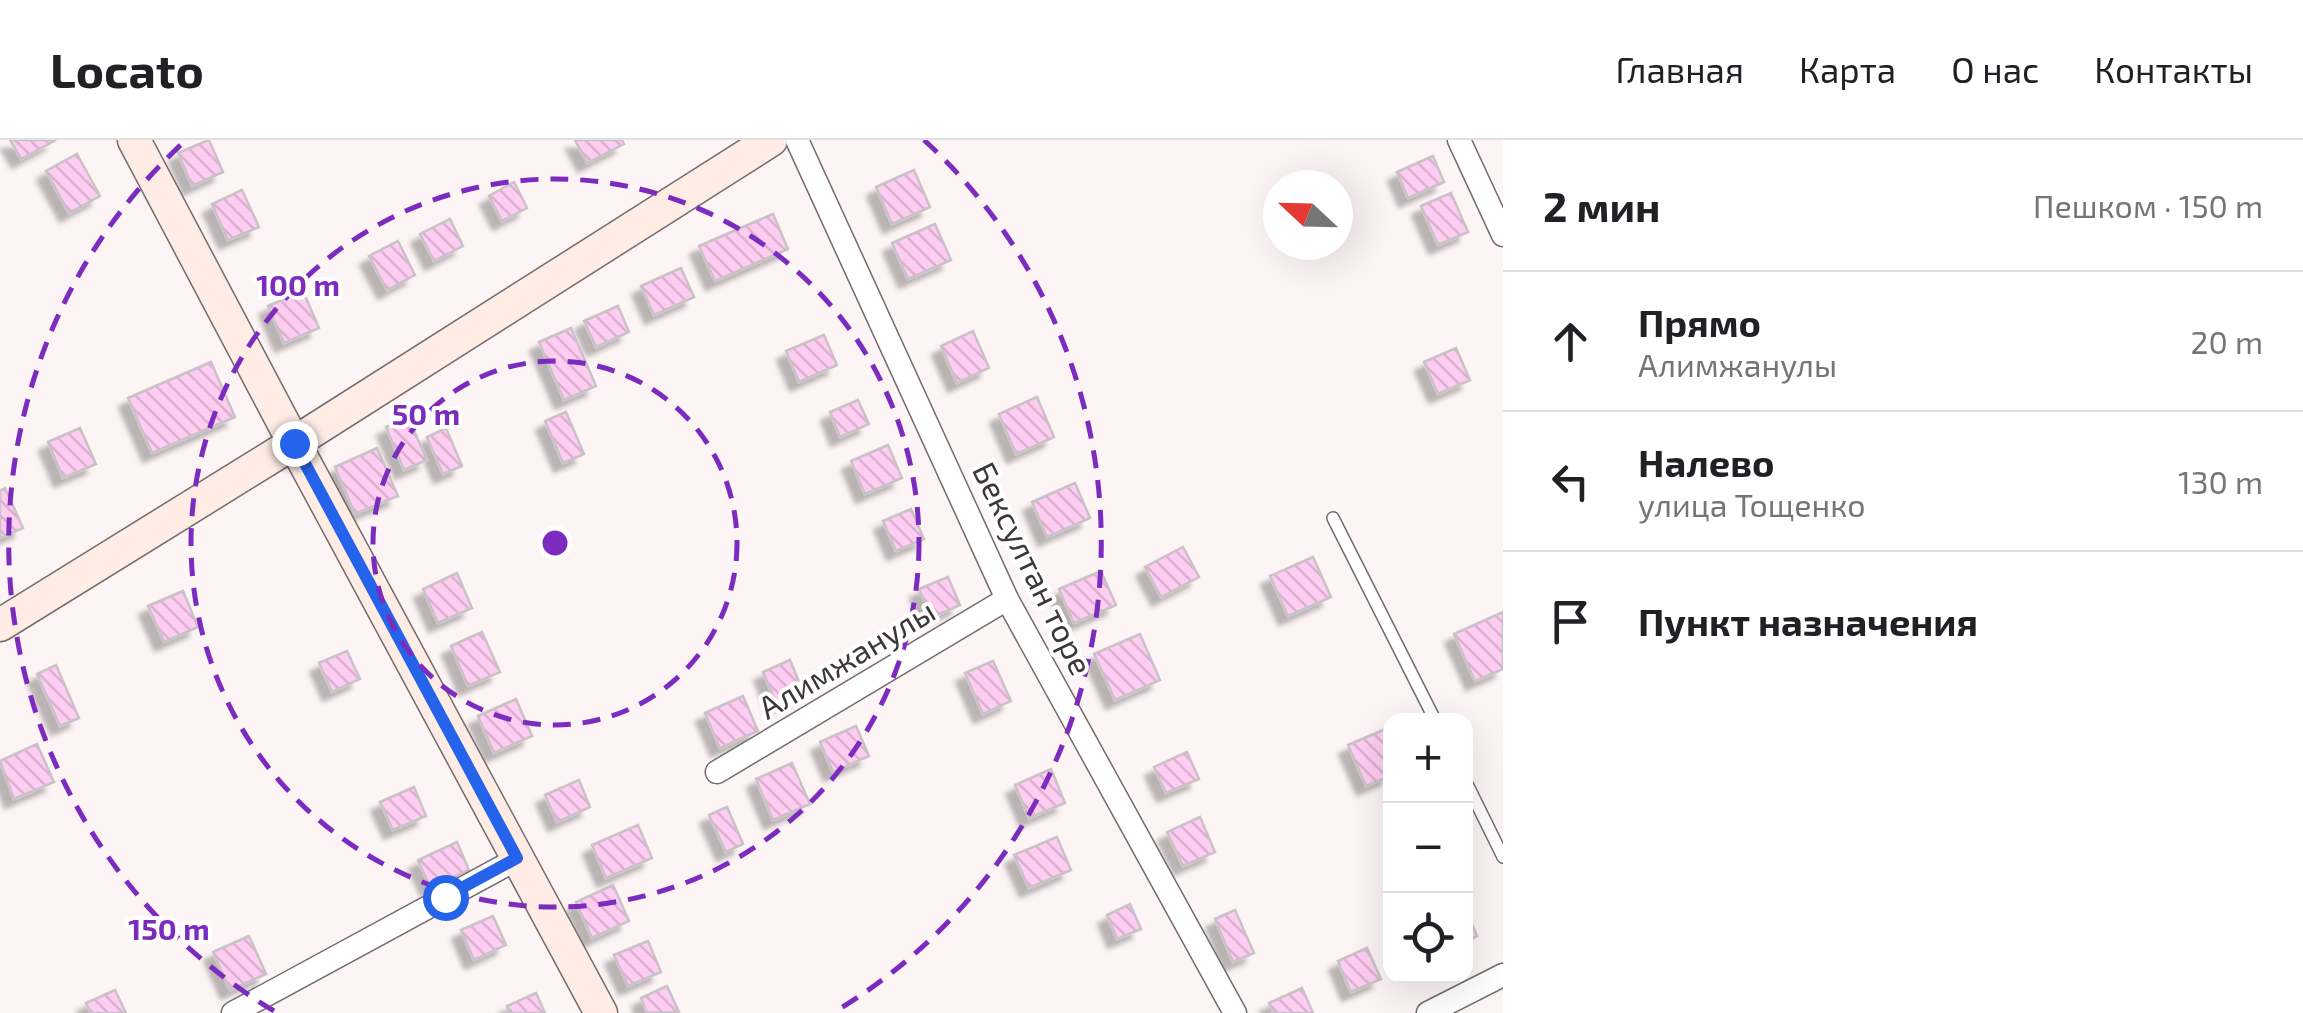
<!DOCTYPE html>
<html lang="ru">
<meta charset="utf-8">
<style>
:root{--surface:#fff;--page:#f2f2f2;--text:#202124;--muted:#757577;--line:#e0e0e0}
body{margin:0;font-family:"Exo 2",sans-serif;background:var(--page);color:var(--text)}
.controls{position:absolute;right:30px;bottom:30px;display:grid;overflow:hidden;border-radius:20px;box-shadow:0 10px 40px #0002}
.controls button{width:90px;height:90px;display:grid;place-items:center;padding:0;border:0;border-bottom:2px solid var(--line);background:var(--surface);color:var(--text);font:50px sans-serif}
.compass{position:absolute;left:1263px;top:30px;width:90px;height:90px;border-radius:50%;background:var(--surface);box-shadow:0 10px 40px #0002;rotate:292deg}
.stop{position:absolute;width:30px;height:30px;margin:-22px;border:8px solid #2563eb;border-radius:50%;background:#fff}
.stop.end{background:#2563eb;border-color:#fff;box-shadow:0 2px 10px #0008}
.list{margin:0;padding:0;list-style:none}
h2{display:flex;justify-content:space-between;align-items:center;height:130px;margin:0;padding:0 40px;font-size:42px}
h2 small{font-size:32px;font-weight:400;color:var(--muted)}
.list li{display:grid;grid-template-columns:65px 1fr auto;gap:30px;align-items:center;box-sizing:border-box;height:140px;padding:0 40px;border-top:2px solid var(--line)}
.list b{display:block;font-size:38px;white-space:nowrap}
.list p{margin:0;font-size:32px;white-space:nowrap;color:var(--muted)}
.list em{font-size:32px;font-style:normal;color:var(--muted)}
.icon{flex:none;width:55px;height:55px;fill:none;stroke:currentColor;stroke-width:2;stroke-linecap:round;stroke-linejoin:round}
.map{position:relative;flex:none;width:1503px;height:873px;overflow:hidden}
header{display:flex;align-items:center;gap:60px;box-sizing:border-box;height:140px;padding:0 50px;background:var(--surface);border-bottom:2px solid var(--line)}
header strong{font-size:48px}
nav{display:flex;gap:55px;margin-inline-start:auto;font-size:35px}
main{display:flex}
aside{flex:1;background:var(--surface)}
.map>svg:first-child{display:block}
.building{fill:url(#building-back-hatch);stroke:#c9c2c7;stroke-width:2.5;filter:url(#shadow)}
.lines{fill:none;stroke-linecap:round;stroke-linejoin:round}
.lane-casing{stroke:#736b6c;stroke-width:14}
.street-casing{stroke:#736b6c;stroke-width:25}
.secondary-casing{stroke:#736b6c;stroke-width:35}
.lane{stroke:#fff;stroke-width:11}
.street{stroke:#fff;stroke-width:22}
.secondary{stroke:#feece5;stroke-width:32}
.route{stroke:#2563eb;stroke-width:12}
.ring{fill:none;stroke:#7b2cbf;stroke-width:5;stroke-dasharray:18 12}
.labels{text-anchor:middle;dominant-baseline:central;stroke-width:8;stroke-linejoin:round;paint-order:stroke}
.street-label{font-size:32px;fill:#3c3839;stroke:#fff}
.centre{fill:#7b2cbf;stroke:#fff;stroke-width:5}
.ring-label{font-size:30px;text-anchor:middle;font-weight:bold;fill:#7b2cbf;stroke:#fff;stroke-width:8;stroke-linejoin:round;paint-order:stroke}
</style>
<header>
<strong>Locato</strong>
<nav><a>Главная</a><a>Карта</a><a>О нас</a><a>Контакты</a></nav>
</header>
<main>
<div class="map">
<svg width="1503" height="873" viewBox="0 0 1503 873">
<defs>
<pattern id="building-back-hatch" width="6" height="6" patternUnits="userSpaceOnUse" patternTransform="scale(2.5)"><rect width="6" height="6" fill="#fecdf1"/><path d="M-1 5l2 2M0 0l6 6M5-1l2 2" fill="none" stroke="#dbb1cf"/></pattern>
<filter id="shadow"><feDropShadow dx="-9" dy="9" stdDeviation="2.5" flood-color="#0004"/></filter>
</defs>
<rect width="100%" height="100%" fill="#fdf4f5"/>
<!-- building -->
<g class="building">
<polygon points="10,0 56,0 21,19"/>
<polygon points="209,0 223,32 192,46 178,13"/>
<polygon points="575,0 622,0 624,4 587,23"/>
<polygon points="77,14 100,56 69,73 46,31"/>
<polygon points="1433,16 1444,42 1408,58 1397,32"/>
<polygon points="914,30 930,67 892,84 876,47"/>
<polygon points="514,42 527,68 502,81 489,56"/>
<polygon points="242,50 259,87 228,100 212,64"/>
<polygon points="1451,53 1468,92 1438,105 1421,66"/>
<polygon points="773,74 788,109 715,141 699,106"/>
<polygon points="450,79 463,106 434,121 420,94"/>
<polygon points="935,84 951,120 908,139 892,103"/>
<polygon points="398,101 415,135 387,150 369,116"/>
<polygon points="681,128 694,157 654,175 641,146"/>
<polygon points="303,151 319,188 284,203 268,166"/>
<polygon points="618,166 629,192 596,207 584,181"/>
<polygon points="571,188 596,246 564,260 539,202"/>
<polygon points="973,191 989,228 957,243 941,206"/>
<polygon points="824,195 837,225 799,242 786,211"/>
<polygon points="1456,208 1470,240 1438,254 1424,222"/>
<polygon points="211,222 235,277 152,313 128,258"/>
<polygon points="1037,257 1054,297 1016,314 999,274"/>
<polygon points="858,260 869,284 840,297 830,272"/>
<polygon points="566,272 584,314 563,323 545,281"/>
<polygon points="408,277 427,320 404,330 386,287"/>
<polygon points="80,288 96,324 63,338 48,302"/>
<polygon points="446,288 462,326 443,334 427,297"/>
<polygon points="888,305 902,338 865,354 851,321"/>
<polygon points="377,308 398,356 355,374 335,327"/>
<polygon points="1075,343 1090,378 1047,397 1032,362"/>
<polygon points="5,348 23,388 0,398 0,351"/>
<polygon points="911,369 924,399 896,411 883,381"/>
<polygon points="1183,407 1199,437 1161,457 1145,427"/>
<polygon points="1313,417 1331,457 1288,476 1270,436"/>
<polygon points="1101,431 1116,465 1074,483 1059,449"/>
<polygon points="457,433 472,468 438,483 423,449"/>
<polygon points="948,437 960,465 931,478 919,449"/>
<polygon points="183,451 198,487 164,502 148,466"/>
<polygon points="1503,472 1503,529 1475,541 1454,494"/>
<polygon points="482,492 500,532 468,546 451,506"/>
<polygon points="1140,494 1160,540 1115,560 1094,514"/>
<polygon points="347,511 360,539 332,552 319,523"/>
<polygon points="790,520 804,554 777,565 763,532"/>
<polygon points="993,521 1011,561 983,574 965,533"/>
<polygon points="56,525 79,578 60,586 37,534"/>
<polygon points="743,556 758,591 720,608 705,573"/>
<polygon points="516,559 532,596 494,613 478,576"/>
<polygon points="856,586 869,616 833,632 820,602"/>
<polygon points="1383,590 1390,607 1390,636 1366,646 1348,605"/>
<polygon points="37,604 54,642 14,659 0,621"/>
<polygon points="1187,612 1199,639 1166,653 1154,627"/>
<polygon points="792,623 810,664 773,680 756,639"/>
<polygon points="1051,629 1065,663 1029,678 1015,645"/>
<polygon points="579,640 590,667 557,682 545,655"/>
<polygon points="414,647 426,676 393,690 380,662"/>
<polygon points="727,667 743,704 726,712 709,675"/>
<polygon points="1200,677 1215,712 1183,726 1167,692"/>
<polygon points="638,685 652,718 606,738 592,705"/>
<polygon points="1057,697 1071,730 1029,748 1014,715"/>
<polygon points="457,702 469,730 430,747 418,720"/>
<polygon points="613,745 629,781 592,798 576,762"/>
<polygon points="1130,764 1141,789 1117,799 1107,775"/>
<polygon points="1235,770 1254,813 1233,822 1215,779"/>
<polygon points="1466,770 1477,796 1466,802"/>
<polygon points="493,776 506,805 474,820 461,790"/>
<polygon points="249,796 266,834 230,850 213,812"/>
<polygon points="648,801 661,832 628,846 614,815"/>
<polygon points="1367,808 1381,839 1351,852 1338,821"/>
<polygon points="667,846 679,872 647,873 641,858"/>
<polygon points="1302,848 1313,873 1273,873 1269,863"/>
<polygon points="115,850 126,873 91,873 86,863"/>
<polygon points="536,853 545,873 510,873 507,866"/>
</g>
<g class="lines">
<!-- lane casing -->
<g class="lane-casing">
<g id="lane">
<polyline points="1333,378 1435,580"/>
<polyline points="1466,642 1503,717"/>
</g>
</g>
<!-- street casing -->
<g class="street-casing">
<g id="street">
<polyline points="797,0 1007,459 1235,873"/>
<polyline points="1459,0 1503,95"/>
<polyline points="717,632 1007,459"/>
<polyline points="233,873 517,719"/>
<polyline points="1428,873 1503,835"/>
</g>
</g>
<!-- secondary casing -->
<g class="secondary-casing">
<g id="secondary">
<polyline points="134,0 294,303 601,873"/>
<polyline points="0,485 294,303 771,0"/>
</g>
</g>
<!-- lane -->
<use href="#lane" class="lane"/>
<!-- street -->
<use href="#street" class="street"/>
<!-- secondary -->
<use href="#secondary" class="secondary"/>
</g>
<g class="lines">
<!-- route -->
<polyline class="route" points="294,303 517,718 445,757"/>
</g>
<!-- distance rings -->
<g class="ring">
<circle cx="555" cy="403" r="182"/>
<circle cx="555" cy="403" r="364"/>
<path d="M274 871A546 546 0 0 1 186 0M924 0A546 546 0 0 1 836 871"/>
</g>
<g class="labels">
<!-- street labels -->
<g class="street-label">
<text transform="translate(1034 428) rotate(64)">Бексултан торе</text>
<text transform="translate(846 518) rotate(-31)">Алимжанулы</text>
</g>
</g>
<circle cx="555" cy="403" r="15" class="centre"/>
<g class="ring-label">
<text x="298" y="156">100 m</text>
<text x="426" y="285">50 m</text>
<text x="169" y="800">150 m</text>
</g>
</svg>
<div class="controls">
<button>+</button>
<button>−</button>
<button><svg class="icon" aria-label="locate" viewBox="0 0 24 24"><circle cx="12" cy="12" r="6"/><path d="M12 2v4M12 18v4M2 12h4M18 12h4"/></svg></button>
</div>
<svg class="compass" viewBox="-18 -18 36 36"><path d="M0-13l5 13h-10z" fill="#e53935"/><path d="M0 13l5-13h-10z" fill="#757577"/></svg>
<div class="stop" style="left:445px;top:757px"></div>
<div class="stop end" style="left:294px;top:303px"></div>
</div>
<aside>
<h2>2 мин<small>Пешком · 150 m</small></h2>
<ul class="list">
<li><svg class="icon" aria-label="ahead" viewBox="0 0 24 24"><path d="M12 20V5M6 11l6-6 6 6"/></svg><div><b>Прямо</b><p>Алимжанулы</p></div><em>20 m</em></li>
<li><svg class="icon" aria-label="left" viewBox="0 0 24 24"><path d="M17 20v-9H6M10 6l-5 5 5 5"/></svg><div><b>Налево</b><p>улица Тощенко</p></div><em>130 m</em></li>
<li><svg class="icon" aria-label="arrive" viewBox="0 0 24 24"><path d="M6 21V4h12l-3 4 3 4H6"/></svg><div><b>Пункт назначения</b></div></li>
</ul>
</aside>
</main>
